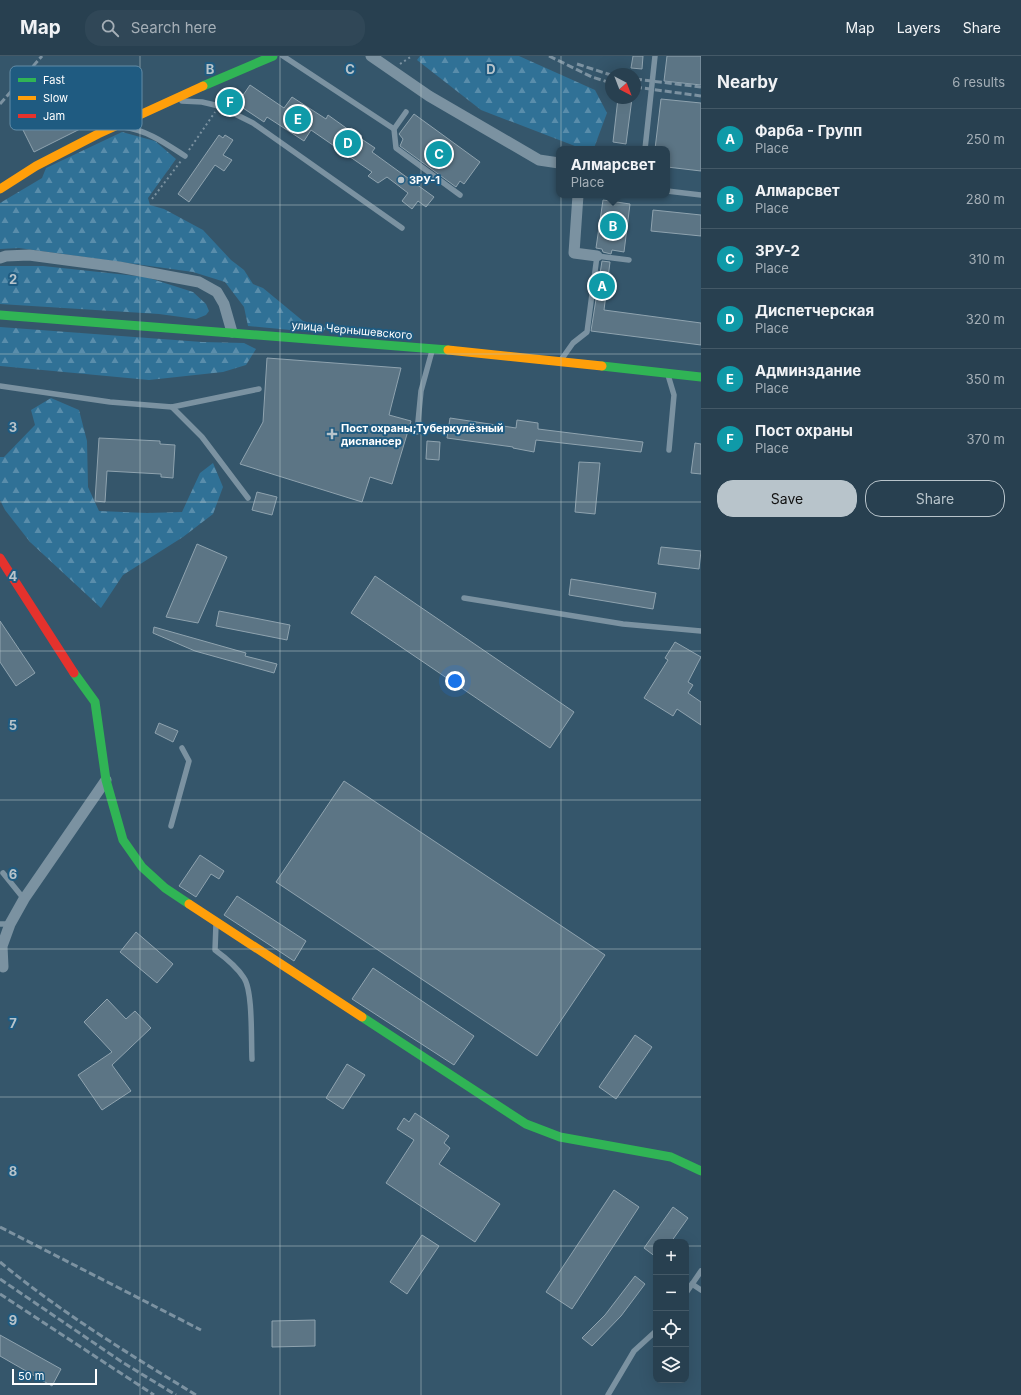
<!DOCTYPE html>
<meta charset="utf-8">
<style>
:root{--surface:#284050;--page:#304757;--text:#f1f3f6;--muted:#a5afb7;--line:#445967;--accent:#b8c4cb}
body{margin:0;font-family:Inter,sans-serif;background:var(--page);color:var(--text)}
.controls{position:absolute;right:12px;bottom:12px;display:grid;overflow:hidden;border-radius:8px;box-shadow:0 4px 16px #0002}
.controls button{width:36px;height:36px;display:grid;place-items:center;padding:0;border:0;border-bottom:1px solid var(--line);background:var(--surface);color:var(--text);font:20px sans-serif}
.compass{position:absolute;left:605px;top:12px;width:36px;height:36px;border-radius:50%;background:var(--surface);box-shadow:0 4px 16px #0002;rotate:138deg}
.scale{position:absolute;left:12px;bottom:10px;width:85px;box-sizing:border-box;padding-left:4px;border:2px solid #fff;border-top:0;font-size:11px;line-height:14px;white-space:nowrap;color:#fff;-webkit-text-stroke:3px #1f5b81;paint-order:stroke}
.you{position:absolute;left:455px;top:625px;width:14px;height:14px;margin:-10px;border:3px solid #fff;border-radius:50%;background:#1a73e8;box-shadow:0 0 0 6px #1a73e833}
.badge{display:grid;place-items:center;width:26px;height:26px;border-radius:50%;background:var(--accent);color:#fff;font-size:13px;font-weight:700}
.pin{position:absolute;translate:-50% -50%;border:2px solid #fff;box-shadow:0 1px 4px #0006}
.popup{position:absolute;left:556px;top:90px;width:114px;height:52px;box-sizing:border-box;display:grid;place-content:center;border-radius:8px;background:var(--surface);filter:drop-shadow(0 1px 3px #0005);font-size:13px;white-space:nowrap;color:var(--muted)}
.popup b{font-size:15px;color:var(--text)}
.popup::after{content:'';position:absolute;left:50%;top:100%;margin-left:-8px;border:8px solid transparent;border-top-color:var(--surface)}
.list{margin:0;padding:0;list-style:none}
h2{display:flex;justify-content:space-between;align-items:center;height:52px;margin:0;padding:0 16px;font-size:17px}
h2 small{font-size:13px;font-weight:400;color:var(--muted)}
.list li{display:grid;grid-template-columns:26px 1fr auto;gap:12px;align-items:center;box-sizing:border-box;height:60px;padding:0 16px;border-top:1px solid var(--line)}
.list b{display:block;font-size:15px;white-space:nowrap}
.list p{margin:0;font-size:13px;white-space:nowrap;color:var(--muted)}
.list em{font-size:13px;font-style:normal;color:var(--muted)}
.actions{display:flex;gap:8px;padding:12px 16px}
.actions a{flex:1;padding:9px 0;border:1px solid var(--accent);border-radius:16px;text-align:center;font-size:14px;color:var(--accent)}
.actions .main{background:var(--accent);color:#111}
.icon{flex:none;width:22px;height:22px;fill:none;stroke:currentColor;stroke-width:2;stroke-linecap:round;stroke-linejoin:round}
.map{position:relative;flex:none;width:701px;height:1339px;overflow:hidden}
header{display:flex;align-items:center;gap:24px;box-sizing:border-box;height:56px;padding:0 20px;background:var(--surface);border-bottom:1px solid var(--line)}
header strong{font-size:19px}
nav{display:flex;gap:22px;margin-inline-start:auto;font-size:14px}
.search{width:280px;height:36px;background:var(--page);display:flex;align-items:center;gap:10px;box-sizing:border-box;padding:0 14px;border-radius:16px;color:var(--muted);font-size:15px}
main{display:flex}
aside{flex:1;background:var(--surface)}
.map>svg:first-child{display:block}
.forest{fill:url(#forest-firs)}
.building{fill:#5c7585;stroke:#8fa3af}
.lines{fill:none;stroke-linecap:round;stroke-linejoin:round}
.path{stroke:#7b92a1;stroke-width:2;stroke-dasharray:2 3;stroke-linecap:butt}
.lane{stroke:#7b92a1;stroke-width:5.5}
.street{stroke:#7b92a1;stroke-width:11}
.fast{stroke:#30b455;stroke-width:9}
.slow{stroke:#ff9f0a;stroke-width:9}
.jam{stroke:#e5322d;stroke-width:9}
.rail{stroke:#7c92a1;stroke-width:3;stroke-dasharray:7 3;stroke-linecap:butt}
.grid{fill:none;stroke:#b8c4cb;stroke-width:1;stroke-opacity:0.55}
.poi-dot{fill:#b8c4cb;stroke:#1f5b81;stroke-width:1.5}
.labels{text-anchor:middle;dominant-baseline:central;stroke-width:4;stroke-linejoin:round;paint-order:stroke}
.poi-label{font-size:11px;font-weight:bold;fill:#fff;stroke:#1f5b81;text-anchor:start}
.street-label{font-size:11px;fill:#fff;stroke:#1f5b81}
.key{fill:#1f5b81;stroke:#628ca7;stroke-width:1}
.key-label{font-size:11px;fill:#fff}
.grid-label{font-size:13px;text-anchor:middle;font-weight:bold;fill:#b8c4cb;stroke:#1f5b81;stroke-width:4;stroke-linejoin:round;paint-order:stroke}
</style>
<header>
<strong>Map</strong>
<div class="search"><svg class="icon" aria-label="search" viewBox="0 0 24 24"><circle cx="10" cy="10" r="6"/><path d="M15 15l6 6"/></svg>Search here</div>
<nav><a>Map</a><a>Layers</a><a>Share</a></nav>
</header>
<main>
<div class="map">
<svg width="701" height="1339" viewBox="0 0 701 1339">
<defs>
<pattern id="forest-firs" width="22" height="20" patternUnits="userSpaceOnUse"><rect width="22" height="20" fill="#307196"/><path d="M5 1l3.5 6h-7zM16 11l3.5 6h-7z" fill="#598dab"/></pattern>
</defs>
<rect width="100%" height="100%" fill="#35566b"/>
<!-- forest -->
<g class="forest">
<polygon points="420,0 519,0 595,34 607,57 594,92 580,92 481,54 417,4"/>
<polygon points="122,76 155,85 176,103 148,142 150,149 164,153 203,174 231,204 244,214 253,228 263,232 303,265 326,272 322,277 248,270 244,251 225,226 193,216 19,192 0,193 0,147 42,122 46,112"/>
<polygon points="0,210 43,210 146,221 193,236 206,248 209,255 206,259 196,263 159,258 0,248"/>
<polygon points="0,271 202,286 244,287 256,293 246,309 223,316 149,324 0,310"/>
<polygon points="51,342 79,354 87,385 88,431 99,455 147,457 182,456 200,417 213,407 223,431 213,458 183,481 123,519 101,552 30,486 5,454 0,444 0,401 4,401 35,369 31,354"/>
</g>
<!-- building -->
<g class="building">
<polygon points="633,0 643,0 642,13 631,12"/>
<polygon points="667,0 701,0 701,29 664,25"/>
<polygon points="94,29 99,39 104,37 114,56 34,96 23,74 85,44 81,36"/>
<polygon points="250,29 284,52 292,41 326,63 328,59 349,74 351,72 362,80 360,82 375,92 372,96 434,141 426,151 418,145 412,153 402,145 408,137 387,121 378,127 368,120 372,116 311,74 304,85 267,61 264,66 237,48"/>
<polygon points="618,42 632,42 626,88 613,86"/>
<polygon points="661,43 701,47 701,115 667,111 667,93 655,93"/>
<polygon points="414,58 480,106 464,128 460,125 456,131 400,90 403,83 399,78"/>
<polygon points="219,79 223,82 225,79 233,84 223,99 232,104 224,115 215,109 189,146 178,138"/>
<polygon points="603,144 630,148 624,196 612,194 611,198 603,196 602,193 596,192"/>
<polygon points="653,154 701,159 701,180 651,175"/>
<polygon points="602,205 610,206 604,254 701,267 701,289 591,275"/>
<polygon points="267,302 401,312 389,359 411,365 392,428 370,421 362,446 240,408 263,366"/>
<polygon points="450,362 516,372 517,364 538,367 538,373 643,386 641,396 536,384 534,396 513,392 513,391 447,382"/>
<polygon points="99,382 160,385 160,388 175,389 173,422 161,421 161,418 107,415 105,446 95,445"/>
<polygon points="427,385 440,386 439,404 426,403"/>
<polygon points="695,387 701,388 701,418 691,417"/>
<polygon points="579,406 600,407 595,458 575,456"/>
<polygon points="257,436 277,441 272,459 252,454"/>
<polygon points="197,488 227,501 198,567 166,561"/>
<polygon points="661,491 701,495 699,513 658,508"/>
<polygon points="375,520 574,656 550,692 351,557"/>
<polygon points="571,523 656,537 653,553 569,539"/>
<polygon points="219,555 290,569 287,584 216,570"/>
<polygon points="0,565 35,617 16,630 0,606"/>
<polygon points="154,571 246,597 245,600 277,608 274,617 195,595 153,577"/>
<polygon points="675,586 701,601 688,626 693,629 688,637 701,646 701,669 677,653 673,660 644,642 668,604 665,602"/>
<polygon points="159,667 178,675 173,686 155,677"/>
<polygon points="344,725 605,899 537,1000 276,826"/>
<polygon points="200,799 224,815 219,823 211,818 196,841 179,830"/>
<polygon points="237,840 306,885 294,905 224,859"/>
<polygon points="136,876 173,908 157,927 120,896"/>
<polygon points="373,912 474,980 454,1009 352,943"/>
<polygon points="107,943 126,963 135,955 151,972 112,1009 131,1035 102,1054 78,1019 112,996 84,966"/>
<polygon points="635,979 652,991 616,1043 599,1031"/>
<polygon points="347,1008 365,1019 343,1053 326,1042"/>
<polygon points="415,1057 449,1080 444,1087 450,1092 439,1108 500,1148 475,1186 386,1127 414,1084 397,1073 404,1062 409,1066"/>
<polygon points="614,1134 639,1151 572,1253 546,1236"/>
<polygon points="673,1151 688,1162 671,1186 656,1186 656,1201 644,1192"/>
<polygon points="422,1179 439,1190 407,1238 390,1226"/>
<polygon points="635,1220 645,1228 621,1260 592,1290 582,1282 605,1259"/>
<polygon points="315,1264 315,1290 272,1291 272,1265"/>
<polygon points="0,1279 61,1313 52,1330 0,1300"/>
</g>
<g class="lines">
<!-- path -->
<g class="path">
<polyline points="400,8 412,0"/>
<polyline points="189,94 215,56"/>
<polyline points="152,143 181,105"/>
</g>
<!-- lane -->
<g class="lane">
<polyline points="283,0 394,73 396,92 460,139"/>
<polyline points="182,45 202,46 219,50 253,67 402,172"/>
<path d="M123,71C147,74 165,87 185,100"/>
<polyline points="394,73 406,56"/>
<polyline points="645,93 655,0"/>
<polyline points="667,135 701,139"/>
<polyline points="618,139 632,139"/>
<polyline points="561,304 573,287 587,276 597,200 629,204"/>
<polyline points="668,319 674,339 669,394"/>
<polyline points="0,330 110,346 172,351 259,333"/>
<polyline points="172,351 202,381 248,442"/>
<polyline points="417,376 421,335 432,295"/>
<polyline points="464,542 623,568 701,575"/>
<polyline points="171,770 189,705 182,692"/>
<polyline points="3,817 24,843"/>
<polyline points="0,868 10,868"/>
<path d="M216,868L215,894C226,902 237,911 244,922C253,935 251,985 252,1003"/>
<polyline points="692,1228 701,1234"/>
<polyline points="686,1237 701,1215"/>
<polyline points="608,1339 634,1295 656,1275"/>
</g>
<!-- street -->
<g class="street">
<polyline points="371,0 429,40 539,104 559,107"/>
<polyline points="578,139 574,197 597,200"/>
<polyline points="0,202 6,200 29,199 119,211 199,226 217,236 224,248 232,276"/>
<polyline points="3,911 2,890 10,868 24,843 106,724"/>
</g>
<!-- fast -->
<g class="fast">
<polyline points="203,30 273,0"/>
<polyline points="0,259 448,294"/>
<polyline points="602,310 701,321"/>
<polyline points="74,617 95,646 106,724 123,784 142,811 165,832 189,848"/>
<polyline points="362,961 526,1068 560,1081 671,1101 701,1115"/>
</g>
<!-- slow -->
<g class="slow">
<polyline points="0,133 36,110 98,78 203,30"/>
<polyline points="448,294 602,310"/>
<polyline points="189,848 362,961"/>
</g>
<!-- jam -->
<polyline class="jam" points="0,502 74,617"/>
<!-- rail -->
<g class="rail">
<polyline points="549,0 592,21 611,27"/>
<polyline points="577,8 611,19"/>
<polyline points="635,23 701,31"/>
<polyline points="635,31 701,40"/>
<polyline points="0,48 42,0"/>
<polyline points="0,1171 201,1274"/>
<path d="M0,1206C60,1256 129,1298 196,1339"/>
<polyline points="0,1223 122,1306 176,1339"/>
<polyline points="0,1238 154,1339"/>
</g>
</g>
<!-- grid -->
<path class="grid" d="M140,0V1339M280,0V1339M421,0V1339M561,0V1339M0,149H701M0,298H701M0,446H701M0,595H701M0,744H701M0,893H701M0,1041H701M0,1190H656M686,1190H701"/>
<!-- markers -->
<g class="poi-dot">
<circle cx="401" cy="124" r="4"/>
<path d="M330 372h4v4h4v4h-4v4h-4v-4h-4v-4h4z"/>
</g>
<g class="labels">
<!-- poi labels -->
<g class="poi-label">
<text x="409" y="124">ЗРУ-1</text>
<text x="341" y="372">Пост охраны;Туберкулёзный<tspan x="341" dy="13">диспансер</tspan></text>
</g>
<!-- street labels -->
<g class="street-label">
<text transform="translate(352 274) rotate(5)">улица Чернышевского</text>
</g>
</g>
<!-- legend -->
<rect x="10" y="10" width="132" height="64" rx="6" class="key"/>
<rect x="18" y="22" width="18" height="4" fill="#30b455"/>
<rect x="18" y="40" width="18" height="4" fill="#ff9f0a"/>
<rect x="18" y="58" width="18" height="4" fill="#e5322d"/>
<g class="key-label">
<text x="43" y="28">Fast</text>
<text x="43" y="46">Slow</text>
<text x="43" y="64">Jam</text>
</g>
<g class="grid-label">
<text x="210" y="18">B</text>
<text x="350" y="18">C</text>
<text x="491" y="18">D</text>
<text x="13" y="228">2</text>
<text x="13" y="376">3</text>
<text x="13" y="525">4</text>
<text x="13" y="674">5</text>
<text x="13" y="823">6</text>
<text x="13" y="972">7</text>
<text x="13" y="1120">8</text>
<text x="13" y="1269">9</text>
</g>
</svg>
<div class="controls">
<button>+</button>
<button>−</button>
<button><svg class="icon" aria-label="locate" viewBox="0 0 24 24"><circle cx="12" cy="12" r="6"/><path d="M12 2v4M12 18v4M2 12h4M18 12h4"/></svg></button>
<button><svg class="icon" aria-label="layers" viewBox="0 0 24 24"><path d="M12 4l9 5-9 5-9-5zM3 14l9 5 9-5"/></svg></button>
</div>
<svg class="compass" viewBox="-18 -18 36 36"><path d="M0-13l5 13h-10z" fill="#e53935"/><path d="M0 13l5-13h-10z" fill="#a5afb7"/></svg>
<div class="scale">50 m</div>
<div class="you"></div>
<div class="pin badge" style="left:602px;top:230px;background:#0f9aa8">A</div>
<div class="pin badge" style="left:613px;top:170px;background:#0f9aa8">B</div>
<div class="popup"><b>Алмарсвет</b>Place</div>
<div class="pin badge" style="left:439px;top:98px;background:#0f9aa8">C</div>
<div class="pin badge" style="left:348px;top:87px;background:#0f9aa8">D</div>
<div class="pin badge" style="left:298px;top:63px;background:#0f9aa8">E</div>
<div class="pin badge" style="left:230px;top:46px;background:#0f9aa8">F</div>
</div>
<aside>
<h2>Nearby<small>6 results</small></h2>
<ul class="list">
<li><span class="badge" style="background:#0f9aa8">A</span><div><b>Фарба - Групп</b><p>Place</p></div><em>250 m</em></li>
<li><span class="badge" style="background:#0f9aa8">B</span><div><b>Алмарсвет</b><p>Place</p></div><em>280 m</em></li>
<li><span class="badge" style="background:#0f9aa8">C</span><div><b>ЗРУ-2</b><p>Place</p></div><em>310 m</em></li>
<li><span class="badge" style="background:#0f9aa8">D</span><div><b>Диспетчерская</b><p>Place</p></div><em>320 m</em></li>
<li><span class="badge" style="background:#0f9aa8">E</span><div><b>Админздание</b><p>Place</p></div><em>350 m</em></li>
<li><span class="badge" style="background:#0f9aa8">F</span><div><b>Пост охраны</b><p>Place</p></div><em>370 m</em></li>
</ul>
<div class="actions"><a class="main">Save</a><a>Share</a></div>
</aside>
</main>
